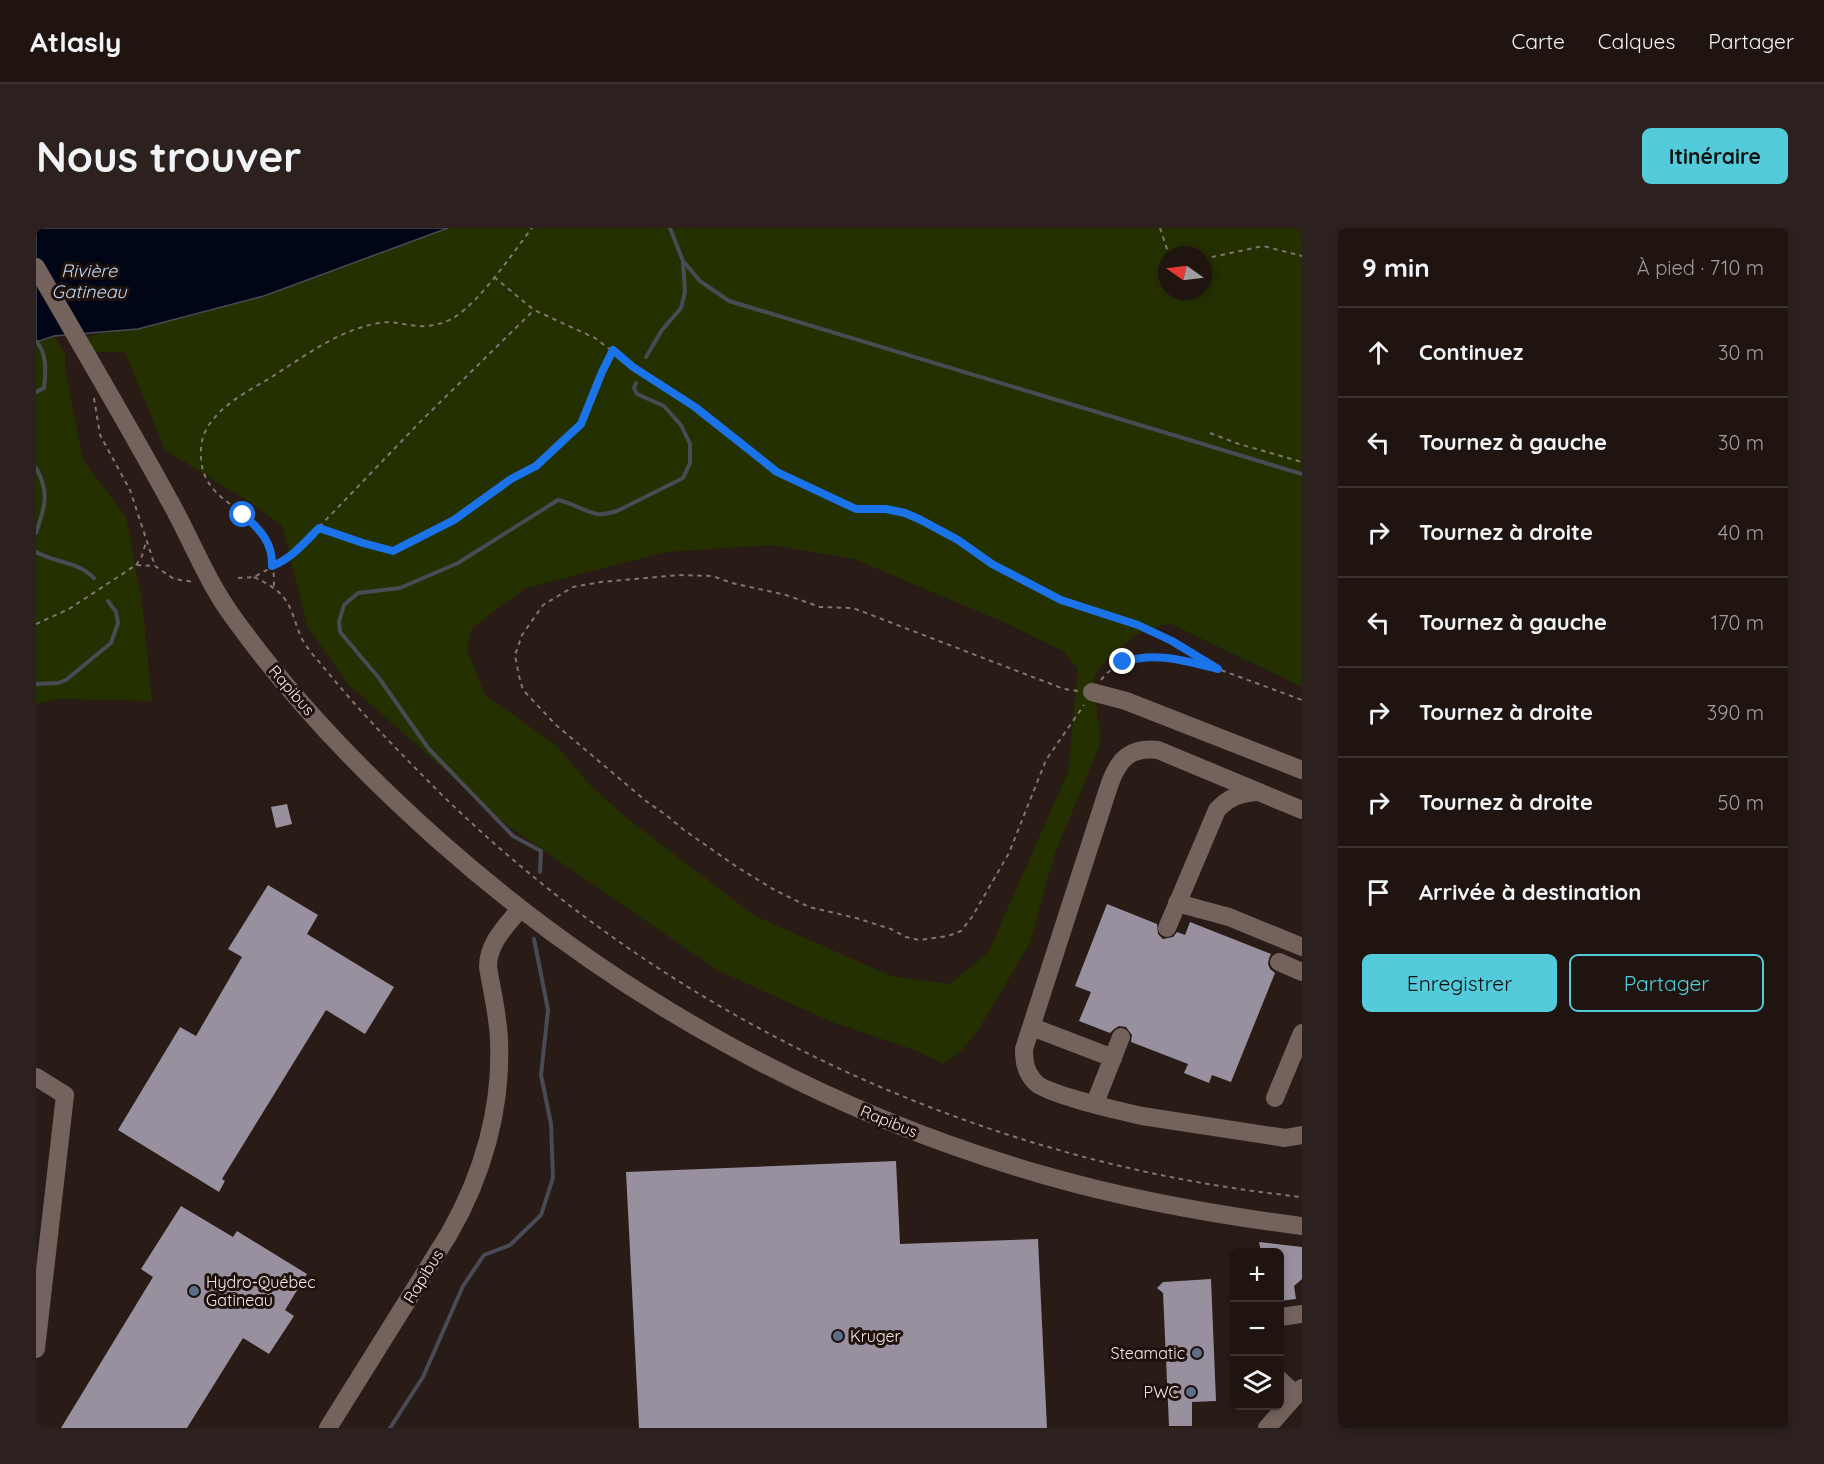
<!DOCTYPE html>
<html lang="fr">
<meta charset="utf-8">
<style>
:root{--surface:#1f1410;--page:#2c211e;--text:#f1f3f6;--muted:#a19e9f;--line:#3c3330;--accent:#53cbdb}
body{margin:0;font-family:Quicksand,sans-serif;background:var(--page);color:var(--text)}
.controls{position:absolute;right:18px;bottom:18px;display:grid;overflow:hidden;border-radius:9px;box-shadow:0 3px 9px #0003}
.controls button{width:54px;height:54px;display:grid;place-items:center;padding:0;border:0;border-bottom:2px solid var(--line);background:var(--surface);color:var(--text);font:30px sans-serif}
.compass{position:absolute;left:1122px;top:18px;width:54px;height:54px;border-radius:50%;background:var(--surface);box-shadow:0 3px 9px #0003;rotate:284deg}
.stop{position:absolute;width:18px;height:18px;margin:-14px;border:4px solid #1a73e8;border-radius:50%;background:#fff}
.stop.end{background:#1a73e8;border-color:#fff;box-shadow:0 2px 6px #0008}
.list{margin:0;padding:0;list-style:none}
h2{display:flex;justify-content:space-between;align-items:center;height:78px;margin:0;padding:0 24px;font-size:26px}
h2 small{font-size:20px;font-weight:400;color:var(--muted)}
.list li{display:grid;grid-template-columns:39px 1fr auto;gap:18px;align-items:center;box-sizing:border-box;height:90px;padding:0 24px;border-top:2px solid var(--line)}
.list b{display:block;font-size:22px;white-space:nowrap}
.list em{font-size:20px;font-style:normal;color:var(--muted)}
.actions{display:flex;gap:12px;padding:18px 24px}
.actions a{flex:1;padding:14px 0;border:2px solid var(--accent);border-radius:9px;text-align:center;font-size:21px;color:var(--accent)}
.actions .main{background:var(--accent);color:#111}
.icon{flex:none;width:33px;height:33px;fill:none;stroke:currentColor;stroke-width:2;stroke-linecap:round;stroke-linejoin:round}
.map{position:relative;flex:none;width:1266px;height:1200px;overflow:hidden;border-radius:9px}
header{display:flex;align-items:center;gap:36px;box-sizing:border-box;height:84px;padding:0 30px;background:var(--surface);border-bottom:2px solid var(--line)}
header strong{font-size:28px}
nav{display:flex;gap:33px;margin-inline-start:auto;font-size:21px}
.intro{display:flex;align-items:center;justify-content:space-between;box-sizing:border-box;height:144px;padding:0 36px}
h1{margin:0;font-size:42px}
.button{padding:15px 27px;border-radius:9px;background:var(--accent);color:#111;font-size:21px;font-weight:700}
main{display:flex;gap:36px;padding:0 36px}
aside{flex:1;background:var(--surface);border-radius:9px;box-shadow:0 3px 9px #0003}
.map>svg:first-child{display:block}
.green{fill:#243000;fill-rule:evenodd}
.water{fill:#000616;stroke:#494a54;stroke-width:1.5}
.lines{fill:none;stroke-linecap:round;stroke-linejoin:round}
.stream{stroke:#494a54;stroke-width:4}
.building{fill:#98909f}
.path{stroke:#827571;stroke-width:2;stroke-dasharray:4.5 4.5;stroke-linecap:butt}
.minor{stroke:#74635c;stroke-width:18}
.route{stroke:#1a73e8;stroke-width:8}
.service-dot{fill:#5c6f8a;stroke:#1f120d;stroke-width:2}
.labels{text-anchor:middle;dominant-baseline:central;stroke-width:6;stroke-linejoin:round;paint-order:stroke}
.street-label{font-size:16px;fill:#f3e8e5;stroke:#1f120d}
.poi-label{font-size:16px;fill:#f3e8e5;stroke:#1f120d;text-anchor:start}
.water-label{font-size:18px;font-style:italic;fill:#bcdbfc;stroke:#1f120d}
</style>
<header>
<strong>Atlasly</strong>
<nav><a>Carte</a><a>Calques</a><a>Partager</a></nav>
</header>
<div class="intro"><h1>Nous trouver</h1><a class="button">Itinéraire</a></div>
<main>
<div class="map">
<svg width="1266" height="1200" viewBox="0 0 1266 1200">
<rect width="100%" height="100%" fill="#291b16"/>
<!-- green -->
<g class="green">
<path d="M412,0H1266V459L1133,395L1099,407L1062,441L1057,453L1065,514L1018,628L994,715L941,804L926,822L907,836L876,821L796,794L683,743L472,598L312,456L271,398L246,297L215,275L129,222L89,124H60L49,110L69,103L102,101L228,68ZM1131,27H1167V63H1131ZM736,317L818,331L972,396L1027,423L1042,441L1032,544L952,725L914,756L855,748L719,688L592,591L556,559L520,517L449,467L431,422L436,400L490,360L630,324Z"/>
<polygon points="18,108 29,125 29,140 47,232 90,289 106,374 116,473 23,471 0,476 0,114"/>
</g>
<!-- water -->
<polygon class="water" points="0,0 412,0 228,68 102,101 18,108 0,114"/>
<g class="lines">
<!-- stream -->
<g class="stream">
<polyline points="634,0 647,33 664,53 693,73 1266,246"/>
<polyline points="610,129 626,102 645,80 649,64 647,34"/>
<path d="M0,164L8,160C10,144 11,127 1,114"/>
<path d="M0,240C14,264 9,279 0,305"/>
<path d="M0,324C20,335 41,333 58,350"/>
<polyline points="0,456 22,455 30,452 75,415 82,395 80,384 72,373"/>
<path d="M504,644L505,623L477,608L392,520L343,450L304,404L303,394L308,377L322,365L364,360L422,335L522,272C536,275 548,283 561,286C567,287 574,285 581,283L647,250L654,235V216L645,197L628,178L601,166L598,160L600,155"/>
<polyline points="354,1200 387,1149 427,1058 448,1027 474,1017 505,987 517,950 515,896 505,847 512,782 498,711"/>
</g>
</g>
<!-- building -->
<g class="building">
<polygon points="251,576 256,596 240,600 235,579"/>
<polygon points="232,657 282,687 271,706 358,759 329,806 290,782 186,951 189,953 183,964 82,902 144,799 160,808 206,729 192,721"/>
<polygon points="1071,676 1121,696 1122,706 1127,711 1137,709 1141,704 1149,707 1154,694 1235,726 1233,730 1232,736 1234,741 1239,745 1195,854 1176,847 1173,855 1148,845 1152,836 1095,814 1096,807 1090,799 1083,798 1078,801 1074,805 1043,793 1055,764 1039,758"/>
<polygon points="860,933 864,1016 1002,1011 1011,1200 603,1200 590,944"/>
<polygon points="145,978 197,1009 201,1003 271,1046 249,1082 258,1088 233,1126 207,1110 151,1200 25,1200 117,1049 105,1041"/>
<polygon points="1223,1014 1266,1019 1266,1051 1258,1058 1260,1071 1244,1073 1244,1024 1225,1024"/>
<polygon points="1175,1051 1180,1173 1156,1174 1156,1198 1133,1198 1127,1065 1121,1060 1127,1054"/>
</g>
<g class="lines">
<!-- path -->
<g class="path">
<polyline points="1124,0 1133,27"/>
<polyline points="1167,31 1227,18 1266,28"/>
<polyline points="458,49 498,82 559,110 597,139 659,179 741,245 820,281 850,281 869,285 885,292 922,312 956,336 1025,372 1102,397 1136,413 1182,441 1266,472"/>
<polyline points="58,170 64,207 94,262 119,338"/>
<polyline points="1174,205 1203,216 1266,234"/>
<polyline points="283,300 327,315 357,323 418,292 475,251 500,238 545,196 566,144 577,122"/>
<polyline points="100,337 106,328 110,314"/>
<path d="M218,349C238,359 249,365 257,387C260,395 262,403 266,411C272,422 281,431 289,441C325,485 365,526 405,566C637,793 944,935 1266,969"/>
<polyline points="202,350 218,349 247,333 260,323 385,193 498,82"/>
<path d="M238,358C238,347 237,324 232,314C213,276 162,274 165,222C165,212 169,201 176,193C190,174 214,162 234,150C269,128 302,102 343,95C359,92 369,98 384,98C394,99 410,95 419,89C447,70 475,27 496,0"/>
<polyline points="0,396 33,381 100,337 119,338 138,351 158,354"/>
<path d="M1065,452C1094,415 1144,432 1182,441"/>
<polyline points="1042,463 1028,461 817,380 784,379 750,367 696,355 676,348 643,347 565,354 537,359 507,377 486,407 479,427 483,448 487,462 520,497 610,573 630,587 648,602 701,639 737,661 773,679 820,690 855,701 870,709 883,712 912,708 925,703 936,689 973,625 1010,532 1048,477"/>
</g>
<!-- minor -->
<g class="minor">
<path d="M0,39C46,119 93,198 137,279C157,316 172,355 197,389C255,470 326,544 401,611C576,767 785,884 1011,948C1095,972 1180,987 1266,998"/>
<polyline points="1056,464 1090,473 1266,542"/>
<path d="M1266,582L1122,522C1094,519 1083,531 1074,555L988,821C988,835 990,845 1000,855C1013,867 1085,883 1106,888L1249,910L1266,907"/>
<polyline points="1141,675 1193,689 1266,719"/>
<path d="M1131,700L1181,582C1193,569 1204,565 1222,564"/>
<polyline points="1243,734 1266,744"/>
<polyline points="996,799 1077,830"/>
<polyline points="0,849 29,867 0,1121"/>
<polyline points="1239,870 1266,805"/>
<polyline points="1059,875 1085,809"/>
<polyline points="1244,1089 1266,1086"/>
<polyline points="1244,1152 1260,1167"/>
<path d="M292,1200L413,1006C447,947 466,880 463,812C462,787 456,763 452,739C452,715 470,698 484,681"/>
<polyline points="1231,1200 1266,1160"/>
</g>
</g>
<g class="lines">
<!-- route -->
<path class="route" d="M207,287C224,301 237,315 236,338C255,331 269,314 283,300L327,315L357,323L418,292L475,251L500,238L545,196L566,144L577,122L597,139L659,179L741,244L820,281H850L869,285L885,292L922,312L956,336L1025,372L1102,397L1136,413L1182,441C1149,433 1121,423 1087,434"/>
</g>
<!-- markers -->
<g class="service-dot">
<circle cx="158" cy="1063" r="6"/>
<circle cx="802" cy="1108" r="6"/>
<circle cx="1161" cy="1125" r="6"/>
<circle cx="1155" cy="1164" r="6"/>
</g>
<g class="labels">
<!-- street labels -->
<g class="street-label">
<text transform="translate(256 462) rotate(49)">Rapibus</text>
<text transform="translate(853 893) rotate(22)">Rapibus</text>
<text transform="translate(387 1048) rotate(-58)">Rapibus</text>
</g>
<!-- poi labels -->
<g class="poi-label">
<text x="170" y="1054">Hydro-Québec<tspan x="170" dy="18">Gatineau</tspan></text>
<text x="814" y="1108">Kruger</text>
<text x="1149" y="1125" text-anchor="end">Steamatic</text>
<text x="1143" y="1164" text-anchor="end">PWC</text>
</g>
<!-- water labels -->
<g class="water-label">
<text x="53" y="42">Rivière<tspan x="53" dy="21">Gatineau</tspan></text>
</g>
</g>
</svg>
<div class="controls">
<button>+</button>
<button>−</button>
<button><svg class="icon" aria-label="layers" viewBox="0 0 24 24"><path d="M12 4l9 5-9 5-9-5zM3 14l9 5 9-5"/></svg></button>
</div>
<svg class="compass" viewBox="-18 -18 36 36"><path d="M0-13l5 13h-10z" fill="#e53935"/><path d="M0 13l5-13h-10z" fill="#a19e9f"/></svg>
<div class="stop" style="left:207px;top:287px"></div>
<div class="stop end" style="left:1087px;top:434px"></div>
</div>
<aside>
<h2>9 min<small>À pied · 710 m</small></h2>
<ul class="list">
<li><svg class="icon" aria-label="ahead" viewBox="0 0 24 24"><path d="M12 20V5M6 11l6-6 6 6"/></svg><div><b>Continuez</b></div><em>30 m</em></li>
<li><svg class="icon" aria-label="left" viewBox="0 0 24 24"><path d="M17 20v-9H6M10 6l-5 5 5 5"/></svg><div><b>Tournez à gauche</b></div><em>30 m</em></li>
<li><svg class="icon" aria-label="right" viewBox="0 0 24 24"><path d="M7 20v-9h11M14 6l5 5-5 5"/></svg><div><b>Tournez à droite</b></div><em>40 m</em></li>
<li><svg class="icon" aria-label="left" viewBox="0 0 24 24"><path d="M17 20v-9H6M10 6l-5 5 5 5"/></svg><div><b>Tournez à gauche</b></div><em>170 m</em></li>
<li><svg class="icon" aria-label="right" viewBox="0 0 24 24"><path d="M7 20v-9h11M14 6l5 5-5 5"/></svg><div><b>Tournez à droite</b></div><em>390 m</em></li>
<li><svg class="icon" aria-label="right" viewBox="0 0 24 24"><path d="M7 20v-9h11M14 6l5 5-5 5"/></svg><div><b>Tournez à droite</b></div><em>50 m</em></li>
<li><svg class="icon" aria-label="arrive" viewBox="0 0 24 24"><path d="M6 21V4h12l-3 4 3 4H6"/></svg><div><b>Arrivée à destination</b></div></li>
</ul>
<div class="actions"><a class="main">Enregistrer</a><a>Partager</a></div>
</aside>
</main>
